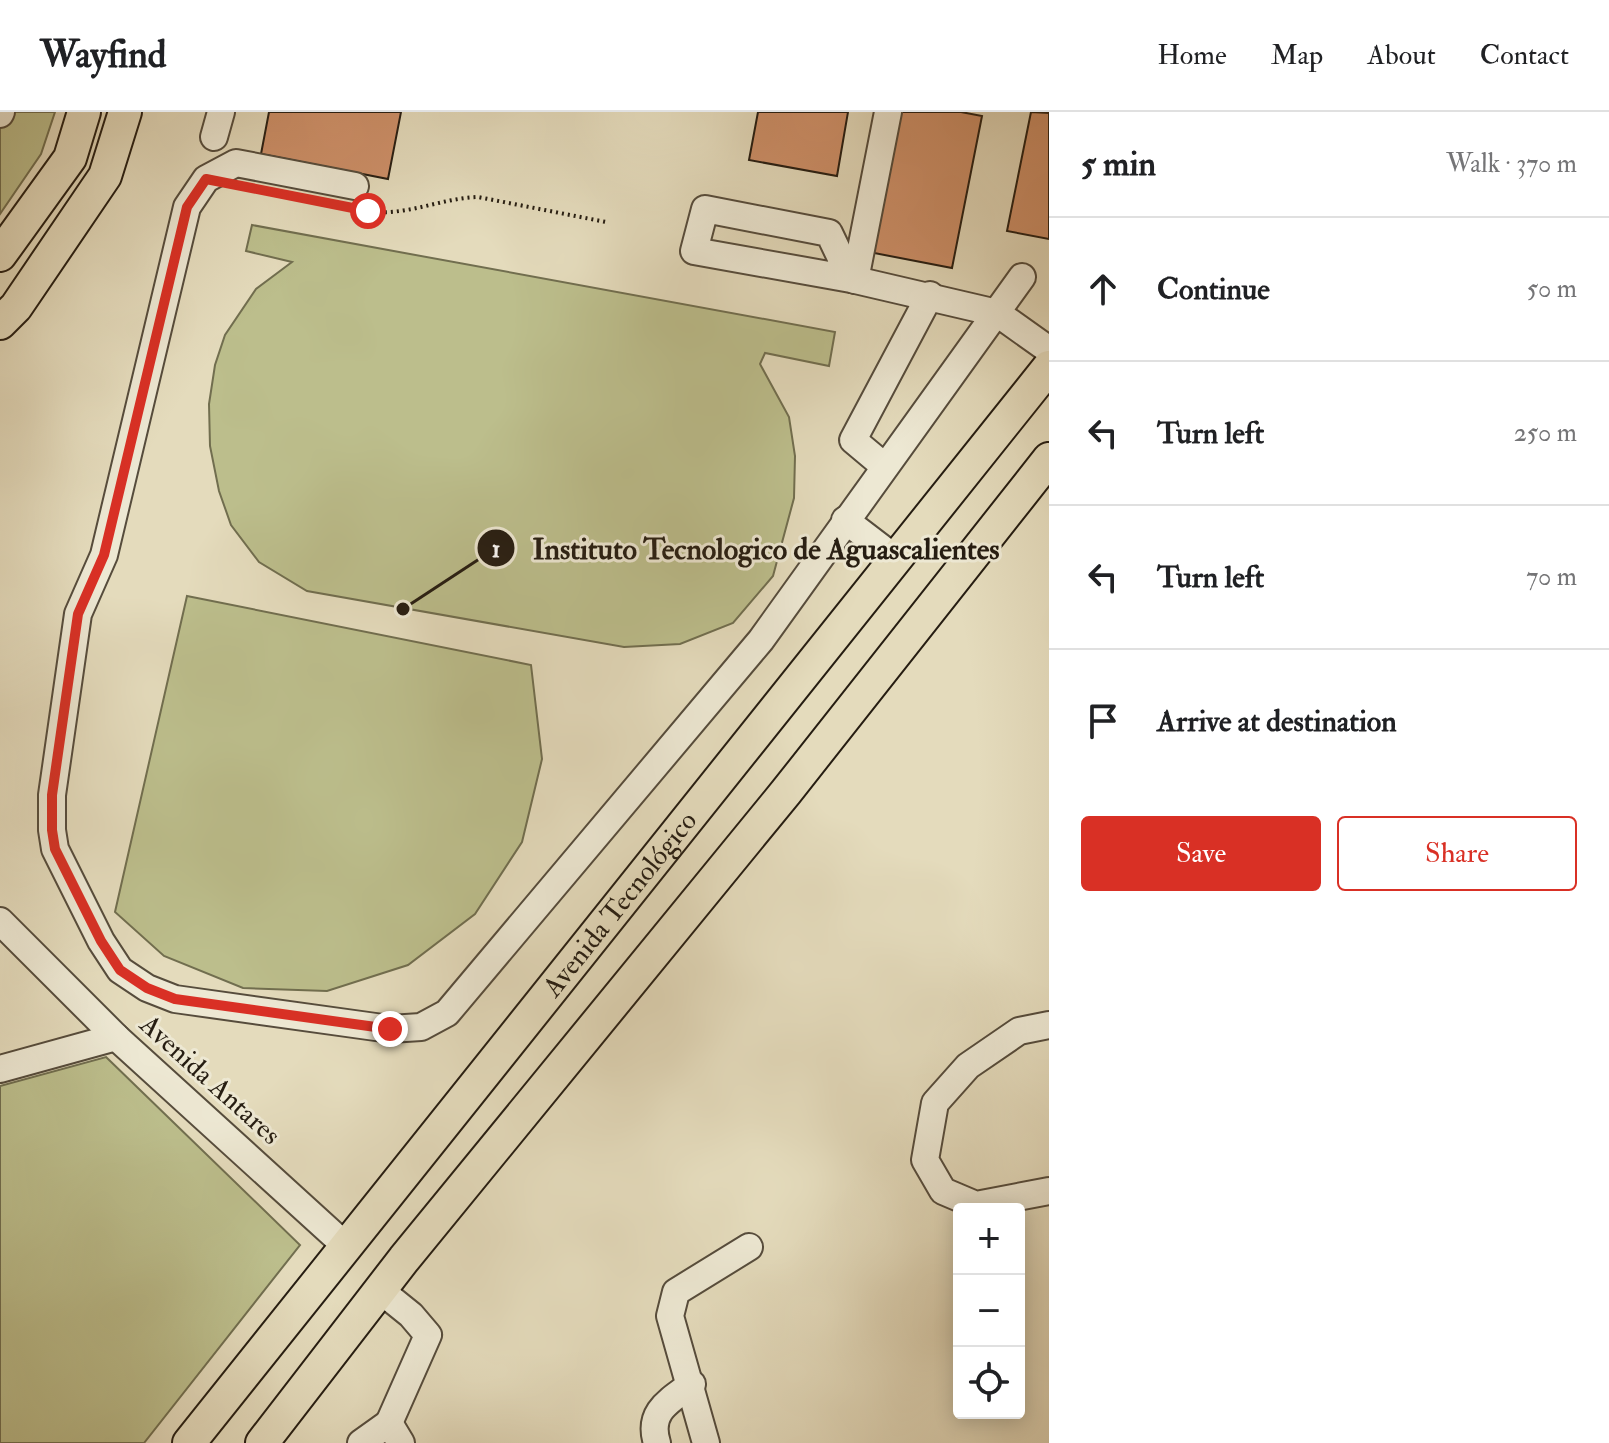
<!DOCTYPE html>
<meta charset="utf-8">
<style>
:root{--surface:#fff;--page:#f2f2f2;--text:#202124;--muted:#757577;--line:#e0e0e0;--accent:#d93025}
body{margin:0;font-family:"IM FELL Double Pica",serif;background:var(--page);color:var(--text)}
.controls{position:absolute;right:24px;bottom:24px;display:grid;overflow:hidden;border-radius:8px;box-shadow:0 4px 20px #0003}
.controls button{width:72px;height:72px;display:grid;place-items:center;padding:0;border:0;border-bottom:2px solid var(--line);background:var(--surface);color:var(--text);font:40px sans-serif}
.stop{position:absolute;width:24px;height:24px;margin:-18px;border:6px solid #d93025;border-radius:50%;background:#fff}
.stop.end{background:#d93025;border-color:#fff;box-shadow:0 2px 8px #0008}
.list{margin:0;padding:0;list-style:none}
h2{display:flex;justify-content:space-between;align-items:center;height:104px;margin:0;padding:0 32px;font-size:34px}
h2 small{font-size:26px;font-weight:400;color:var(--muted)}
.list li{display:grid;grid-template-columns:52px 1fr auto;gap:24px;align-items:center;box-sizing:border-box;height:144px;padding:0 32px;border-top:2px solid var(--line)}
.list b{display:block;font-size:30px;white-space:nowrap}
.list em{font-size:26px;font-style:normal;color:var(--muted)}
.actions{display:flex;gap:16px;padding:24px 32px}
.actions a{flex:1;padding:18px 0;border:2px solid var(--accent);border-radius:8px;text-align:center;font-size:28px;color:var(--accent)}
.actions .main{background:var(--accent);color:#fff}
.icon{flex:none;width:44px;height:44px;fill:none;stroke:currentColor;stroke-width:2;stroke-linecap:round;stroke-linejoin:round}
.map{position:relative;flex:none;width:1049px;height:1331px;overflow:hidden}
header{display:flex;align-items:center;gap:48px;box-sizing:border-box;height:112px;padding:0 40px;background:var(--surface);border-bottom:2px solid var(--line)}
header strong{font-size:38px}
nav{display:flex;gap:44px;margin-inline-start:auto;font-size:28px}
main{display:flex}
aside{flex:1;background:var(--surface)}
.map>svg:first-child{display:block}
.green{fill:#bcbe8c;stroke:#716e4f;stroke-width:2}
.building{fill:#ce9069;stroke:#261d12;stroke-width:2}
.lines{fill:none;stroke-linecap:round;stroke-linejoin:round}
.minor-casing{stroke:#564c3c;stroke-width:30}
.major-casing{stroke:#261d12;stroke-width:36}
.path{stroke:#261d12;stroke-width:4;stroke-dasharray:2 4;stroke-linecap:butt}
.minor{stroke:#ede8d3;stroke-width:26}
.major{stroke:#e4dbbc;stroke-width:32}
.route{stroke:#d93025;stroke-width:10}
.labels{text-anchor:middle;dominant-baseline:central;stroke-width:6;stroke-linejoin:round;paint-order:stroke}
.street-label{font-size:28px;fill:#261d12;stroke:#ede8d3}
.leader{fill:none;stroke:#261d12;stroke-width:3}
.callout-dot{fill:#261d12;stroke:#ede8d3;stroke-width:3}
.mark-label{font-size:24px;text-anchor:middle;font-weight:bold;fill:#fff}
.callout-label{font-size:30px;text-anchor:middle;font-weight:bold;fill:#261d12;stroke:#ede8d3;stroke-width:6;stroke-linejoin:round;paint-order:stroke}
</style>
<header>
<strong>Wayfind</strong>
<nav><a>Home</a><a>Map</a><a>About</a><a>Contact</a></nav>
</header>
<main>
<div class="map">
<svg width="1049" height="1331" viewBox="0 0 1049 1331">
<rect width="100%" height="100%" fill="#e4dbbc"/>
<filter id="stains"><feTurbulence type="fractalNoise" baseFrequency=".0025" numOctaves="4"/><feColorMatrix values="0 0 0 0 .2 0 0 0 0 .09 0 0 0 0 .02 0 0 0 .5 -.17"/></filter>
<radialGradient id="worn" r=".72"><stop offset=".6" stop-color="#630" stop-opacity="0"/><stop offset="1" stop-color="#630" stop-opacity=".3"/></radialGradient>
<!-- green -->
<g class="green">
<polygon points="0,0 55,0 41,42 0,102"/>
<polygon points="252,113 835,220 829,254 765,241 760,252 789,305 795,344 794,386 773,464 733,511 680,532 624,535 307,479 259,450 231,413 219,379 210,334 209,292 215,253 225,223 256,177 292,150 246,139"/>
<polygon points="187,484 531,553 542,647 522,730 475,802 408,853 327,879 243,876 164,844 115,800"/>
<polygon points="106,945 300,1133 144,1331 0,1331 0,974"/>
</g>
<!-- building -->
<g class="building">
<polygon points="269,0 401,0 388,67 261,42"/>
<polygon points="758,0 848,0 837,64 749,48"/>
<polygon points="897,0 961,0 982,4 952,156 869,140"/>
<polygon points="1031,0 1049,1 1049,127 1007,119"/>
</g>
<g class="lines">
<!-- minor casing -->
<g class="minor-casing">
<g id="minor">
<polyline points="0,2 1,0"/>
<polyline points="214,25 221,0"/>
<polyline points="355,74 236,51 206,67 187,95 104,443 78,502 52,683 52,718 55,737 101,829 120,858 147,876 175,887 390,917 421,915 447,901 761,528 1022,165"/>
<polyline points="851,167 829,121 705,97 694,139 851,167 997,201 1049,238"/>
<polyline points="855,168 888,0"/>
<polyline points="884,354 853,328 930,183"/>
<polyline points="845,408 896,447"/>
<polyline points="0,809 116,925 348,1136"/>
<polyline points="1049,913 1019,919 968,954 935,991 925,1048 943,1079 976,1093 1049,1079"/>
<polyline points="0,957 116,925"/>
<polyline points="380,1178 411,1203 428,1223 389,1311"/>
<polyline points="361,1331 389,1311 401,1331"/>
<path d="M657,1331C647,1300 669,1289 692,1272"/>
<polyline points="706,1331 670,1204 676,1180 749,1135"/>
</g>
</g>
<!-- major casing -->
<g class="major-casing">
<g id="major">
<polyline points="0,143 70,46 84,0"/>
<polyline points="0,211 16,195 105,64 125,0"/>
<path id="s1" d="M189,1331L1049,255"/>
<polyline points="262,1331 404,1147 786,680 1049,347"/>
</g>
</g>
<!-- path -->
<path class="path" d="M361,98C402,107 439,86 478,85L606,110"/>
<!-- minor -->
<use href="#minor" class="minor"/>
<!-- major -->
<use href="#major" class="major"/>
</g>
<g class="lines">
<!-- route -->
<polyline class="route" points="368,99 206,67 187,95 104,443 78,502 52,683 52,718 55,737 101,829 120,858 147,876 175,887 390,917"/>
</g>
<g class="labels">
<!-- street labels -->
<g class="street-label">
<text stroke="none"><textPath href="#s1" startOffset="690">Avenida Tecnológico</textPath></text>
<text transform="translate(210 968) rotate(42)">Avenida Antares</text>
</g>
</g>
<!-- callouts -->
<path class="leader" d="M403 497L496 436"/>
<g class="callout-dot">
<circle cx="403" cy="497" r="8"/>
<circle cx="496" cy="436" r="20"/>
</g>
<g class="mark-label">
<text x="496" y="445">1</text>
</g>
<g class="callout-label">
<text x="766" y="447">Instituto Tecnologico de Aguascalientes</text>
</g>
<rect width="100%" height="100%" filter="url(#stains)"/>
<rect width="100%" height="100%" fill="url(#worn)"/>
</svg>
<div class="controls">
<button>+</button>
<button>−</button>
<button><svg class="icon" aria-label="locate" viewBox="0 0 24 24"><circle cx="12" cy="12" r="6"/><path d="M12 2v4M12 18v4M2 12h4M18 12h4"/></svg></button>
</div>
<div class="stop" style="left:368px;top:99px"></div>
<div class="stop end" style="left:390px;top:917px"></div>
</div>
<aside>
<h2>5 min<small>Walk · 370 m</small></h2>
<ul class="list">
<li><svg class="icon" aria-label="ahead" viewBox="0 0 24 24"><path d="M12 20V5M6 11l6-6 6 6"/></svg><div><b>Continue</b></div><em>50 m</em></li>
<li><svg class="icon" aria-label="left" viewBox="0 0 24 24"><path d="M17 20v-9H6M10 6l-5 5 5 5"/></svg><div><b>Turn left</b></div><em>250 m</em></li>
<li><svg class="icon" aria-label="left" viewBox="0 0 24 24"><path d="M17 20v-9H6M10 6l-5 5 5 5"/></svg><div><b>Turn left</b></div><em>70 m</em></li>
<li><svg class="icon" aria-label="arrive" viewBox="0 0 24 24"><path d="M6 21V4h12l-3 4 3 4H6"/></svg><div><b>Arrive at destination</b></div></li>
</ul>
<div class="actions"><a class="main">Save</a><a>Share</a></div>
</aside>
</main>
